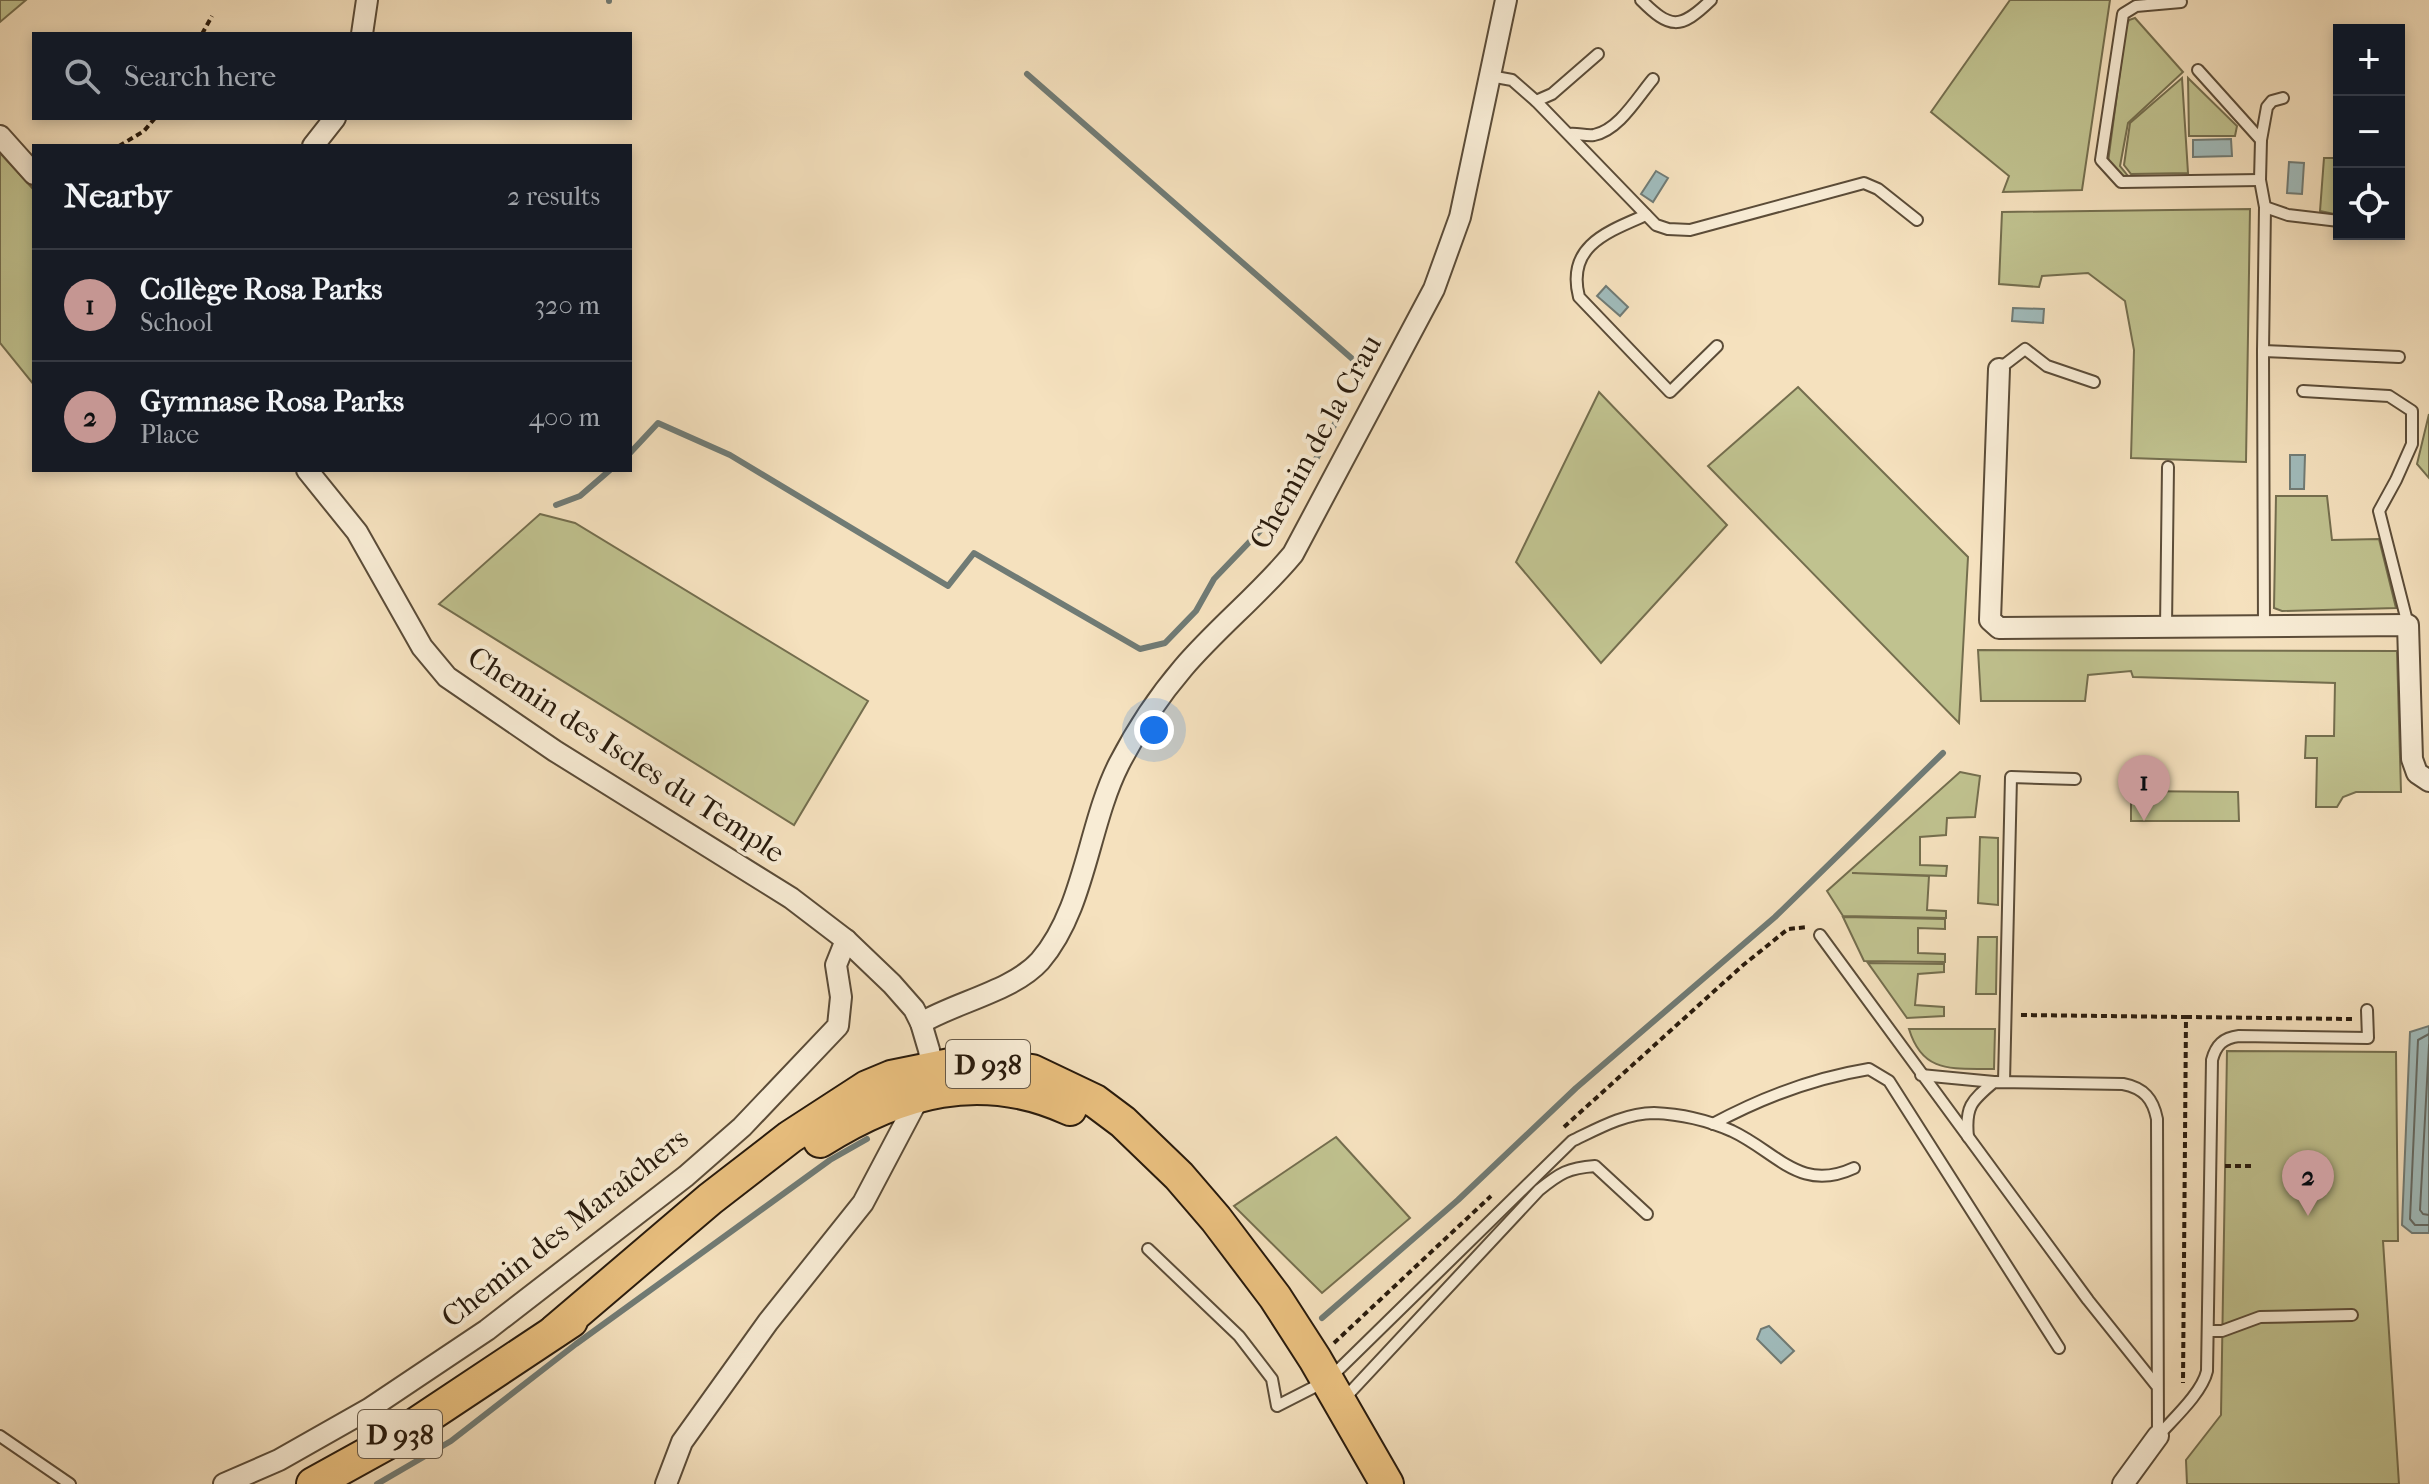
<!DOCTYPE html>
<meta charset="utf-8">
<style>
:root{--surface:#171b24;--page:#20242c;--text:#f1f3f6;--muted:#9ea1a6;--line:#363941;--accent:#c59692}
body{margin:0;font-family:"IM FELL French Canon",serif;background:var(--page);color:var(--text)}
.controls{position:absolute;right:24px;top:24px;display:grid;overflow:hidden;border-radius:0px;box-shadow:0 4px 12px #0003}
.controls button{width:72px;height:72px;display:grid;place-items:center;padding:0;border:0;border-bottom:2px solid var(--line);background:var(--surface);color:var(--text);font:40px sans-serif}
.you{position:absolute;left:1154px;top:730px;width:28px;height:28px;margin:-20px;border:6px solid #fff;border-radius:50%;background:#1a73e8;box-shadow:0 0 0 12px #1a73e833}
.badge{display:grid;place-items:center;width:52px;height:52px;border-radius:50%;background:var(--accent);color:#111;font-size:26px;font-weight:700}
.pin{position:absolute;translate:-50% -66px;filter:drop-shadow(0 2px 4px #0008)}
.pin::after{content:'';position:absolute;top:42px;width:28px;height:24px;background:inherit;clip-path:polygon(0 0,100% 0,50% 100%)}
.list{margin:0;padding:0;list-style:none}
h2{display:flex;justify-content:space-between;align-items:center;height:104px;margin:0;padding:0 32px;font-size:34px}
h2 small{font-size:26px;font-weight:400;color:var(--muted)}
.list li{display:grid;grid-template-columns:52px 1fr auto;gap:24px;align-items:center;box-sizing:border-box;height:112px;padding:0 32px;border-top:2px solid var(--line)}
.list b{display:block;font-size:30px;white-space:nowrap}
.list p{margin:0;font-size:26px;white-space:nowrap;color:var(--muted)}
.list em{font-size:26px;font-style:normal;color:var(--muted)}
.icon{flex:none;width:44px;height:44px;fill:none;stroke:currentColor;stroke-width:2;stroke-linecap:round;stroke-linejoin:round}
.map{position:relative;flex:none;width:2429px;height:1484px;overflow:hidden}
.search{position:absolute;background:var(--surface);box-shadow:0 4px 12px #0003;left:32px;top:32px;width:600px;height:88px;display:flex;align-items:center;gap:20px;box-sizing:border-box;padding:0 28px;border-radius:0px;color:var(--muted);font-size:30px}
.panel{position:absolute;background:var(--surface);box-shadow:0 4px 12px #0003;left:32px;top:144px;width:600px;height:328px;border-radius:0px}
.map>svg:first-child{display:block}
.green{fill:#c0c28f;stroke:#746e4e;stroke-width:2}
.water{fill:#a0bbbb;stroke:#707b75;stroke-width:2}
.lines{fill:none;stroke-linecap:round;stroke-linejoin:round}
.shore{stroke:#646a64;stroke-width:2}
.stream{stroke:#707b75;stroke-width:6}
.lane-casing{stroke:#5b4c38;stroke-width:14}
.street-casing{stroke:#5b4c38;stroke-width:24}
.primary-casing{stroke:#281a0c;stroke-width:36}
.path{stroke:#281a0c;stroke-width:4;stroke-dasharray:6 4;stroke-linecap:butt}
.lane{stroke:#f8ecd5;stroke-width:10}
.street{stroke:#f8ecd5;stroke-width:20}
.primary{stroke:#eac07f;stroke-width:32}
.labels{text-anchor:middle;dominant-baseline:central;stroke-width:8;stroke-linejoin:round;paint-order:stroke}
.shield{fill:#f8ecd5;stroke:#665948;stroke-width:2}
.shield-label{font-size:28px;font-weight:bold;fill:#281a0c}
.street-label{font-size:30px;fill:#281a0c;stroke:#f8ecd5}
</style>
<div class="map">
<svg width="2429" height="1484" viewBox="0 0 2429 1484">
<rect width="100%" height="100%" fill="#f5e1be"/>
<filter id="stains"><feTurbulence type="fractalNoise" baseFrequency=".0025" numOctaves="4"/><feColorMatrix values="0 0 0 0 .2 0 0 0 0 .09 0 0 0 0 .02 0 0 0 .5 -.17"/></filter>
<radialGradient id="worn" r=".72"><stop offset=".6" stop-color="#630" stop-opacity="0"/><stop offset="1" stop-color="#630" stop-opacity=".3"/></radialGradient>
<!-- green -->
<g class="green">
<polygon points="0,0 26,0 0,22"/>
<polygon points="2010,0 2110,0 2082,190 2003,192 2009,176 1931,112"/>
<polygon points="2135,18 2183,72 2128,123 2120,166 2128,176 2121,177 2108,162 2126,26 2129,20"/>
<polygon points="2182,78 2188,173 2131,174 2124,165 2130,123"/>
<polygon points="2188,78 2237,126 2235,136 2189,136"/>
<polygon points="0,153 34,190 34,385 0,343"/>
<polygon points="2324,158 2334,158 2339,173 2339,215 2320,211"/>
<polygon points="2250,209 2246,462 2131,458 2134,350 2125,301 2088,273 2042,276 2039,287 1999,284 2002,212"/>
<polygon points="1798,387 1968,557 1959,723 1708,466"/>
<polygon points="1599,392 1727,525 1601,663 1516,562"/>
<polygon points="2429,414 2429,478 2417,464"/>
<polygon points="2276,496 2327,496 2332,540 2379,539 2396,608 2282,611 2274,608"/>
<polygon points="540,514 575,523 868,701 794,825 439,604"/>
<polygon points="1978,650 2397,651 2401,792 2356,792 2343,797 2337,807 2316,807 2317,758 2305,758 2306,736 2334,736 2335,683 2133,677 2131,671 2088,675 2085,701 1981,701"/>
<polygon points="1960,772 1980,776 1975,817 1947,818 1946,835 1920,837 1920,865 1947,866 1946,876 1852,873 1929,876 1927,910 1946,911 1946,918 1843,916 1827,891"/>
<polygon points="2131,791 2238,792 2239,821 2131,821"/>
<polygon points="1980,837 1998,838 1998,905 1978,903"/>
<polygon points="1843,917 1945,919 1945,929 1918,928 1918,953 1945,954 1945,962 1864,961"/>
<polygon points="1978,937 1997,937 1996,994 1976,994"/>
<polygon points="1868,963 1944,964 1944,972 1918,974 1915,1005 1944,1007 1944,1016 1907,1018"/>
<path d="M1909,1029H1995L1994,1069C1954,1068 1923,1075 1909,1029Z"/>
<polygon points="2227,1051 2396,1052 2398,1241 2383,1241 2399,1484 2187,1484 2186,1460 2221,1415"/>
<polygon points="1336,1137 1410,1218 1322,1293 1234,1206"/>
</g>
<!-- water -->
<g class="water">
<polygon points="2231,139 2232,156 2193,157 2193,140"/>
<polygon points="2289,162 2304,163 2302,194 2287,193"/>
<polygon points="1656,171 1668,178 1653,202 1641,194"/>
<polygon points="1606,286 1628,307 1620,316 1597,296"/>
<polygon points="2013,308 2044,309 2043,323 2012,321"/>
<polygon points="2290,455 2305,455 2304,489 2290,489"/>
<polygon points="2429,1026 2429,1233 2412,1233 2402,1225 2410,1032"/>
<polygon points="1769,1326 1794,1351 1781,1363 1757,1339 1761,1329"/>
</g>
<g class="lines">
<!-- shore -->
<g class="shore">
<polyline points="2429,1034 2418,1040 2410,1219 2415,1225 2429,1225"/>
<polyline points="2429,1045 2420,1210 2423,1214 2429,1215"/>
</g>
<!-- stream -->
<g class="stream">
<polyline points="609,1 609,0"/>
<polyline points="1027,74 1365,370"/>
<polyline points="630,453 658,423 730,455 948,586 974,553 1140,649 1165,643 1196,611 1214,579 1300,489 1346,403"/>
<polyline points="556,505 580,496 610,470"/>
<polyline points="1322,1318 1458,1200 1576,1088 1775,917 1943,753"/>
<polyline points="377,1484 451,1441 576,1344 830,1160 867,1139"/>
</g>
<!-- lane casing -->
<g class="lane-casing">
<g id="lane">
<path d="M1641,0C1670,29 1680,30 1711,0"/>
<polyline points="2181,2 2136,6 2123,14 2101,160 2121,182 2260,180"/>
<polyline points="2198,70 2261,140"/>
<polyline points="1490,76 1512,80 1536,101 1656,225 1668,229 1690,230 1864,183 1878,189 1917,220"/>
<polyline points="1536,101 1552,94 1598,54"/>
<path d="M1569,134C1578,133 1585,136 1594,135C1619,130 1637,98 1653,79"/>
<polyline points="2265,207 2288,215 2339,221"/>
<path d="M1646,215C1607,232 1566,246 1579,297L1670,392L1717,346"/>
<polyline points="2263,351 2399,357"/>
<polyline points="1999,369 2025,349 2047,366 2094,382"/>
<polyline points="2303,391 2389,396 2412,411 2412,444 2396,480 2379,511 2408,625"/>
<polyline points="2166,627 2168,467"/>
<polyline points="2264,627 2263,351 2265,207 2260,180 2261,140 2267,107 2272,101 2283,98"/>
<polyline points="1820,935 2088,1300 2156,1385"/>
<polyline points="1921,1075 1994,1082"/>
<polyline points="2004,1082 2011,777 2075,779"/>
<path d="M1713,1124C1761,1098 1814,1078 1869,1069L1889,1081L2059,1348"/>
<path d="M1968,1137C1965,1107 1971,1101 1994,1082L2123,1084C2144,1088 2153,1099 2157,1119L2158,1436"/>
<path d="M1148,1249L1239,1336L1272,1379L1277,1406L1328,1380L1572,1141C1597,1129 1625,1113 1654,1113C1680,1114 1707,1120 1732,1131C1777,1152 1800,1193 1854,1168"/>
<polyline points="2208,1331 2222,1331 2260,1317 2352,1315"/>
<path d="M1343,1400L1539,1190C1560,1173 1568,1168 1595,1166L1647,1214"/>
<polyline points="0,1436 70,1484"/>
<path d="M2158,1436C2173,1419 2202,1393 2207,1371L2212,1060C2216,1045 2223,1038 2239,1036L2368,1038L2367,1010"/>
</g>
</g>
<!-- street casing -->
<g class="street-casing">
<g id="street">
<polyline points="362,34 367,0"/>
<polyline points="0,136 34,174"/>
<polyline points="313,146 335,118"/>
<polyline points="1999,369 1990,620 1999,628 2408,625 2412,759 2417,773 2429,781"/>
<polyline points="307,470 357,532 422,647 447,677 555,751 791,898 846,940 892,984 914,1009 921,1023 929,1050 932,1068 929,1078 863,1203 768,1322 682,1442 666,1484"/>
<path d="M921,1023C956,1002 1013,991 1040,961C1085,909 1088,825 1119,764C1136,731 1159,696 1183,668C1217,628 1259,595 1293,554L1434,289L1460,217L1506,0"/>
<polyline points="224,1484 279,1460 369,1409 487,1330 686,1176 742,1127 838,1026 841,997 836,965 846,940"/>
<polyline points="2123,1484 2158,1436"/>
</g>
</g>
<!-- primary casing -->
<g class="primary-casing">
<g id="primary">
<path d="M820,1141C899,1091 981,1068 1070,1109"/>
<polyline points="555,1331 710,1199 790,1137 867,1087 891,1077 965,1062 1032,1071 1095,1101 1123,1122 1179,1176 1216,1219 1275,1297 1315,1359 1387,1484"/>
<polyline points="313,1484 389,1442 571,1321"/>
</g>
</g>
<!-- path -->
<g class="path">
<polyline points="202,34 212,16"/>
<polyline points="119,146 144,131 155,118"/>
<polyline points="2021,1015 2186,1017 2183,1383"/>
<polyline points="2186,1017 2352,1019"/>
<polyline points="1564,1127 1742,966 1788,929 1808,927"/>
<polyline points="2225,1166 2251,1166"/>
<polyline points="1334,1343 1491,1196"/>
</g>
<!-- lane -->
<use href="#lane" class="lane"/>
<!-- street -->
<use href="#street" class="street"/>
<!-- primary -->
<use href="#primary" class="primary"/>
</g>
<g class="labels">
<!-- shield labels -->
<g class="shield">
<rect x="946" y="1040" width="84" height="48" rx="6"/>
<rect x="358" y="1410" width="84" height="48" rx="6"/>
</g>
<g class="shield-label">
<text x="988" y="1064">D 938</text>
<text x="400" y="1434">D 938</text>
</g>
<!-- street labels -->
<g class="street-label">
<text transform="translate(1316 442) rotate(-61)">Chemin de la Crau</text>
<text transform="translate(626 755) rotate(33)">Chemin des Iscles du Temple</text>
<text transform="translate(565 1228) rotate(-38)">Chemin des Maraîchers</text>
</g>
</g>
<rect width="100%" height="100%" filter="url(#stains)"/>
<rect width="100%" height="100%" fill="url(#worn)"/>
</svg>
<div class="controls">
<button>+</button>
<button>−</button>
<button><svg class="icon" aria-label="locate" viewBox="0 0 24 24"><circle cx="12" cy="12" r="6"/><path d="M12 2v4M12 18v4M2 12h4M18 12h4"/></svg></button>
</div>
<div class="you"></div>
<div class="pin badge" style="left:2144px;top:821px">1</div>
<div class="pin badge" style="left:2308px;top:1216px">2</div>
<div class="search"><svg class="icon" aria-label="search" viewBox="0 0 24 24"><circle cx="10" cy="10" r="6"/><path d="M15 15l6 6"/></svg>Search here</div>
<section class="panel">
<h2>Nearby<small>2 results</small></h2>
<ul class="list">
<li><span class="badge">1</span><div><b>Collège Rosa Parks</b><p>School</p></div><em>320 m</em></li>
<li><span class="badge">2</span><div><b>Gymnase Rosa Parks</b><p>Place</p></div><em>400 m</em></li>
</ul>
</section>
</div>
